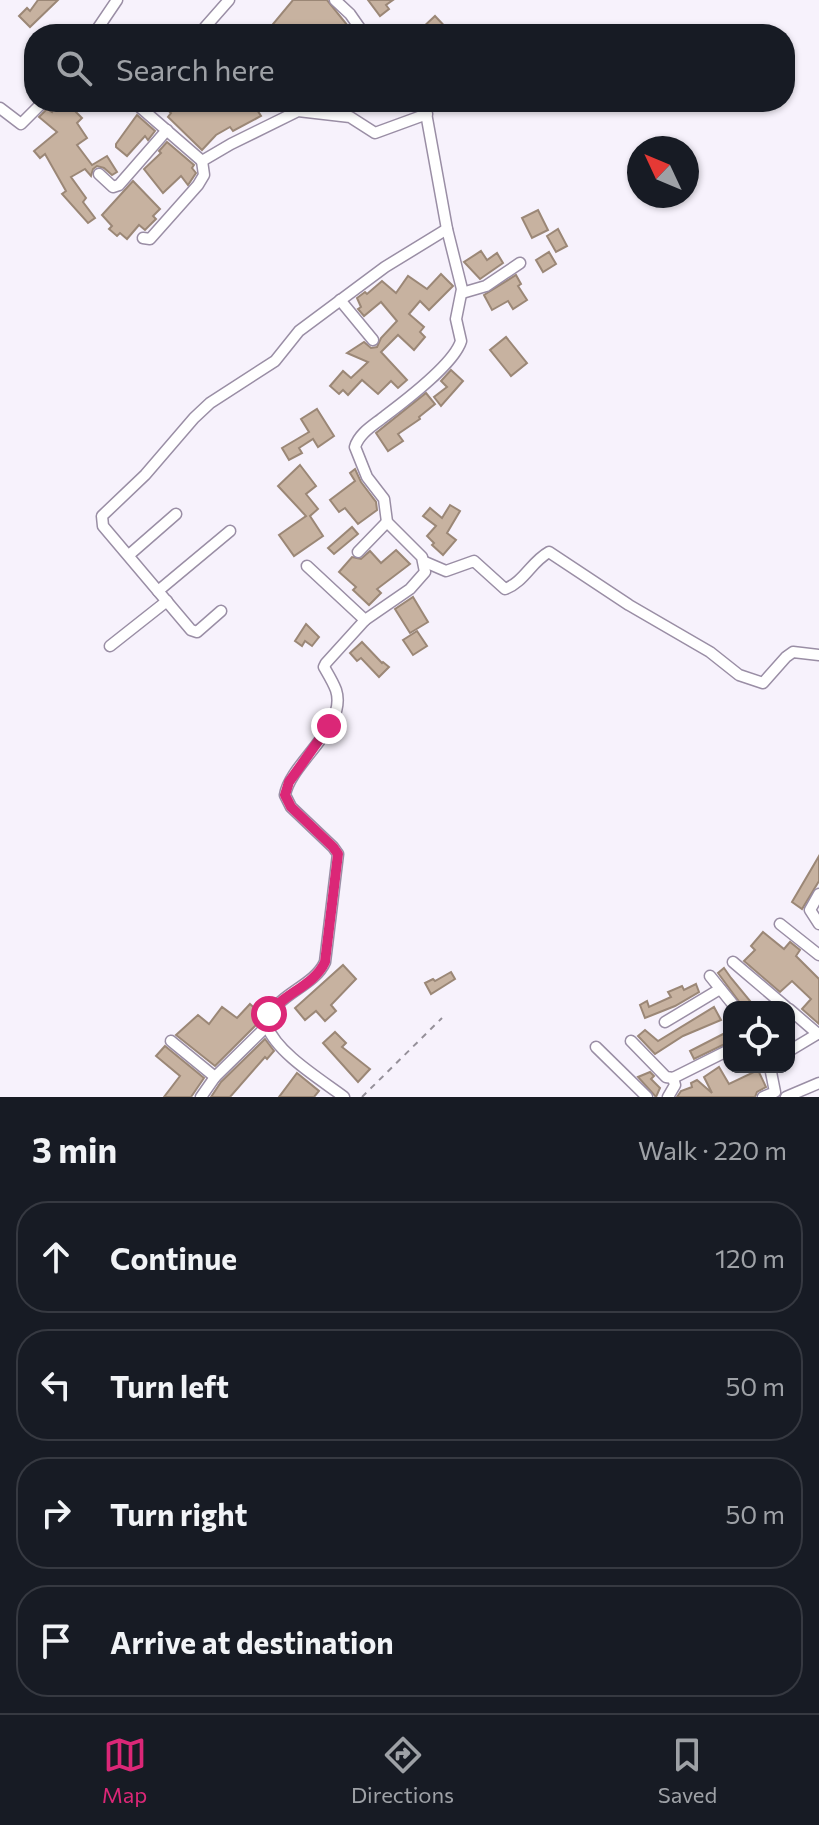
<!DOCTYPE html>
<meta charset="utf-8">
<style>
:root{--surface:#171b24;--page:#242831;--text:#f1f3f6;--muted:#9ea1a6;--line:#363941;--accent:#db2777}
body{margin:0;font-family:Commissioner,sans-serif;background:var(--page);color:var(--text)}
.controls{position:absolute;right:24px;bottom:24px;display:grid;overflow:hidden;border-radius:16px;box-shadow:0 2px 6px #0004}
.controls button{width:72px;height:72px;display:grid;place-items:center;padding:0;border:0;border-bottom:2px solid var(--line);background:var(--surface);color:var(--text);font:40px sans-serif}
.compass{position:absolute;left:627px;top:136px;width:72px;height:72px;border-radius:50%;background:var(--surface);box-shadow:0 2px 6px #0004;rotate:314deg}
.stop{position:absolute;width:24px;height:24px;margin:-18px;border:6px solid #db2777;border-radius:50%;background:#fff}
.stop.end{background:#db2777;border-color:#fff;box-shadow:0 2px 8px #0008}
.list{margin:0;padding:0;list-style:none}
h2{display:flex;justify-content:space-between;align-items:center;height:104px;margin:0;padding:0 32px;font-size:34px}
h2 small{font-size:26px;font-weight:400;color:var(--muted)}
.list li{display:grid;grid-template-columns:52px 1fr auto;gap:24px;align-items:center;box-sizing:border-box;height:112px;margin:0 16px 16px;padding:0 16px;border:2px solid var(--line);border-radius:32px}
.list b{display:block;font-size:30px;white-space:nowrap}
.list em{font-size:26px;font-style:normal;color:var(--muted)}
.icon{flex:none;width:44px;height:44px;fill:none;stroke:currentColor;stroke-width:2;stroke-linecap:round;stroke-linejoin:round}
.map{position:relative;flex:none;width:819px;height:1097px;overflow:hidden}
.search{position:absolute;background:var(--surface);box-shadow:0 2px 6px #0004;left:24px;right:24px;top:24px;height:88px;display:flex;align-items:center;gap:20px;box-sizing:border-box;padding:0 28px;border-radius:32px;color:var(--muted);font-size:30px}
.sheet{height:616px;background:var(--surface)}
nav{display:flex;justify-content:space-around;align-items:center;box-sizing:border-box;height:112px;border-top:2px solid var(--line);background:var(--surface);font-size:22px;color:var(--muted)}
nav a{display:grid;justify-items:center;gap:4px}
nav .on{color:var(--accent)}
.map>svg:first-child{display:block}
.building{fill:#c7b2a0;stroke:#9b8776;stroke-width:2}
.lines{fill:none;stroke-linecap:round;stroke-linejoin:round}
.minor-casing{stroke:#9a8ea5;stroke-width:13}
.path{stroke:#959099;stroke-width:2;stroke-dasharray:6 6;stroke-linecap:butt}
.minor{stroke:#fff;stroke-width:10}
.route{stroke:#db2777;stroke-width:10}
</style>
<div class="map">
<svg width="819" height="1097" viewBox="0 0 819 1097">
<rect width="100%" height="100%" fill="#f7f2fc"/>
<!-- building -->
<g class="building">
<polygon points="38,0 58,0 30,27 19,16 27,8 30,11"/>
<polygon points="293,0 327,0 352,31 349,34 330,34 325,29 318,34 273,34 268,30"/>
<polygon points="368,0 393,0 386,5 389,9 380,16"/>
<polygon points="435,16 452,34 425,34 421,29"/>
<polygon points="57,102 73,109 82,118 77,123 87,138 77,145 92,165 107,156 117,172 112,175 104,168 97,166 93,169 91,176 85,169 71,177 86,198 83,202 95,218 88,223 62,194 66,191 45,154 40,158 34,151 57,132 39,117 47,109 52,112"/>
<polygon points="159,102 209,102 214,109 226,102 252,102 261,116 233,131 230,127 216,135 202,150 168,117 171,113"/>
<polygon points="137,115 155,131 148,140 145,136 127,156 116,147 116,144"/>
<polygon points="167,142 194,165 192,168 196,173 188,185 181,176 163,193 144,169 161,153 159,151"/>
<polygon points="133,181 160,209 153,216 156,219 145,230 139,225 127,239 120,233 117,236 109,229 112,226 102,215"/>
<polygon points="538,210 548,230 532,238 522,218"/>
<polygon points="558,229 567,246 556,252 547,236"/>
<polygon points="481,251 487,260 497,253 503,263 480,279 464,262"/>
<polygon points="549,252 556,264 543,272 536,260"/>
<polygon points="441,274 453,286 429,310 420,301 409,314 424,327 420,332 425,337 414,350 398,335 381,352 407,380 398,388 391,381 378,394 362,380 348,395 343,390 339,394 330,386 343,371 351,378 368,362 347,353 364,342 371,348 377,347 381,338 397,321 381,302 364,316 358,309 361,307 357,298 365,292 367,294 382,281 396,293 408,276 427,289"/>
<polygon points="516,275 521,284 518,286 527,300 513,309 508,301 492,310 484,295"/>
<polygon points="506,337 527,363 511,376 490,350"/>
<polygon points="451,370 463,381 441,406 434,397 447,387 441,381"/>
<polygon points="426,393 435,404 419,417 420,419 398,434 403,441 388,451 376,433"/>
<polygon points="317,409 334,436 318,447 313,439 299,448 302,453 289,460 282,448 309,432 301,419"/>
<polygon points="300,465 316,486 306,494 318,509 310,516 323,536 294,556 279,535 306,516 278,486"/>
<polygon points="355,469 361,482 376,502 377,510 358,524 345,508 339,512 330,500 355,481 350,473"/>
<polygon points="450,505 460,511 447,533 456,540 443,555 432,545 434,543 427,536 436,526 423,516 430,508 442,518"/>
<polygon points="352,527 358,534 334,554 328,548"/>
<polygon points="396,550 410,564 377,589 381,593 369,605 353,590 356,587 339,572 352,557 361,559 370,551 381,563"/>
<polygon points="413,597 428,622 410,633 395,609"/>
<polygon points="306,624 319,637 312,646 305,641 302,646 295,641"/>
<polygon points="417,631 427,646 413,655 403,640"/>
<polygon points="362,642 382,663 383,662 389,667 379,677 361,658 357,661 350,653"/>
<polygon points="819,856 819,881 802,909 792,902"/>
<polygon points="763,932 784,949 790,942 800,950 796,956 819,979 819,1024 802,1009 811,999 792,981 780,992 744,961 755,950 751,946"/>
<polygon points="343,965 356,979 331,1005 336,1011 325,1021 316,1011 305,1020 295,1008"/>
<polygon points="724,968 731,978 755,1007 743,1007 718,973"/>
<polygon points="451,972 455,979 431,994 425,983 433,979 435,981"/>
<polygon points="696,984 699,992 675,1006 645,1018 640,1005 647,1001 649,1007 671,997 668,992 682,986 684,990"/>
<polygon points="250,1004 260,1013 255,1018 259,1022 215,1066 176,1035 198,1015 209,1024 222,1007 237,1018"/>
<polygon points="714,1007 721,1020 683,1036 655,1054 638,1036 645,1030 658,1041"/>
<polygon points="729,1031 729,1042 694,1059 690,1051"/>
<polygon points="335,1032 346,1043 342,1047 370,1069 358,1082 323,1043"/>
<polygon points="265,1039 274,1051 267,1059 265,1057 230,1097 211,1097 221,1082"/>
<polygon points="165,1046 204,1078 191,1097 164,1097 180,1076 156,1056"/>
<polygon points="719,1067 729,1084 758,1070 766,1087 757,1092 755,1097 677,1097 681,1091 692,1087 691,1083 697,1080 712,1093 704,1077"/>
<polygon points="650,1072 654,1076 651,1079 660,1088 656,1097 638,1077"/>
<polygon points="297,1073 319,1091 314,1097 279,1097"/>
</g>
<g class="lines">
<!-- minor casing -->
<g class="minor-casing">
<g id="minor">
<polyline points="335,0 350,14 364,34"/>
<polyline points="94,34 117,0"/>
<polyline points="199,34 229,0"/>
<polyline points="134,102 202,161 231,144 298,111 350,117 375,133 427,114"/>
<polyline points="0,108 21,124 43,102"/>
<polyline points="99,174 113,187 119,185 167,130"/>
<polyline points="143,238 150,239 198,185 204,175 202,161"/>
<polyline points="462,293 486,286 520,263"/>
<polyline points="340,300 373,340"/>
<polyline points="358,552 387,522"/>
<polyline points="129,555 176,514"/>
<path d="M425,562L446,571L474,561L505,589C524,582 531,562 549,552L629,605L710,652L739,675L763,683L786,657L793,652L819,655"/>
<polyline points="307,566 365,620"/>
<polyline points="158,591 230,531"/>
<polyline points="221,611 197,632 191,630 103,526 102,516 145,475 194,418 210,403 275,361 299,331 385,267 447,229"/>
<polyline points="110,646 167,601"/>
<polyline points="819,894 810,910 819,924"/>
<polyline points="780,924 819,955"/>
<polyline points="733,962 786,1007"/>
<polyline points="710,976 735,1007"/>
<polyline points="789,1009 818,1034"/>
<polyline points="665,1022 720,989"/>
<polyline points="171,1041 215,1077"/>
<polyline points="631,1041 666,1077 673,1078 729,1050"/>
<polyline points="596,1047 647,1097"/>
<polyline points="789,1051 819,1033"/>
<polyline points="201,1097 215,1077 267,1026"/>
<path d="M344,1097C320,1079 277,1053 267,1026C270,995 313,989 325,962L338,854L333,847L291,807L285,795C290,763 348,727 336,690C333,682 328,674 324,667L326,663L365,620L410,589L425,572L422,557L387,522L384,499L367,477L355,447C359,433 374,425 385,416C405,401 454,364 461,341L456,319L462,289L447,229L424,102"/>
<polyline points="668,1097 675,1085 673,1078"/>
<polyline points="763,1097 775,1092 770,1067"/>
<polyline points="786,1097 819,1083"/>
</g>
</g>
<!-- path -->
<polyline class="path" points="362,1097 442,1018"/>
<!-- minor -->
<use href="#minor" class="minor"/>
</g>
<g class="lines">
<!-- route -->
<path class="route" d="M269,1014C284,993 314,986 325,962L338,854L333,847L291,807L285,795L289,782L329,726"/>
</g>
</svg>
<div class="controls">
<button><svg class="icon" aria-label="locate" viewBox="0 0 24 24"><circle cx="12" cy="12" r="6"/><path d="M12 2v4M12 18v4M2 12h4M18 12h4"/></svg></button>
</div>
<svg class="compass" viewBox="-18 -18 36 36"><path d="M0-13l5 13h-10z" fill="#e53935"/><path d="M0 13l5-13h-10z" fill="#9ea1a6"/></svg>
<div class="stop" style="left:269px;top:1014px"></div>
<div class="stop end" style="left:329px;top:726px"></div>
<div class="search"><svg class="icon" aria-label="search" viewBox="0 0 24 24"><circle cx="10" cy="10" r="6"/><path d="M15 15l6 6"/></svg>Search here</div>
</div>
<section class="sheet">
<h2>3 min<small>Walk · 220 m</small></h2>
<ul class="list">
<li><svg class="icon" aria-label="ahead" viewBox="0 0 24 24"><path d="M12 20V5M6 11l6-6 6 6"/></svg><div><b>Continue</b></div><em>120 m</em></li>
<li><svg class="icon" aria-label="left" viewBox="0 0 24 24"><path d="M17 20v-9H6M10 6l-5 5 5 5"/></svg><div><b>Turn left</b></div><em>50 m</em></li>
<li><svg class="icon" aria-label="right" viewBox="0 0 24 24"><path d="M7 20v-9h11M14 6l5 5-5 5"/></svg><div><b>Turn right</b></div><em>50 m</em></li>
<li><svg class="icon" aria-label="arrive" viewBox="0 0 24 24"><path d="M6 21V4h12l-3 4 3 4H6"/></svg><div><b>Arrive at destination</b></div></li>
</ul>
</section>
<nav>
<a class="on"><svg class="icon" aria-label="map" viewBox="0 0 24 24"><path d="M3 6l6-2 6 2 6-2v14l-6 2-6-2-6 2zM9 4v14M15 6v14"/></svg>Map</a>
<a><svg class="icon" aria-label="directions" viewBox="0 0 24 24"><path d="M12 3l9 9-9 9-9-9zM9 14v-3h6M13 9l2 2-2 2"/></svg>Directions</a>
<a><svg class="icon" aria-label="saved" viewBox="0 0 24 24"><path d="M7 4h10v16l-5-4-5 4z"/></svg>Saved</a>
</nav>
